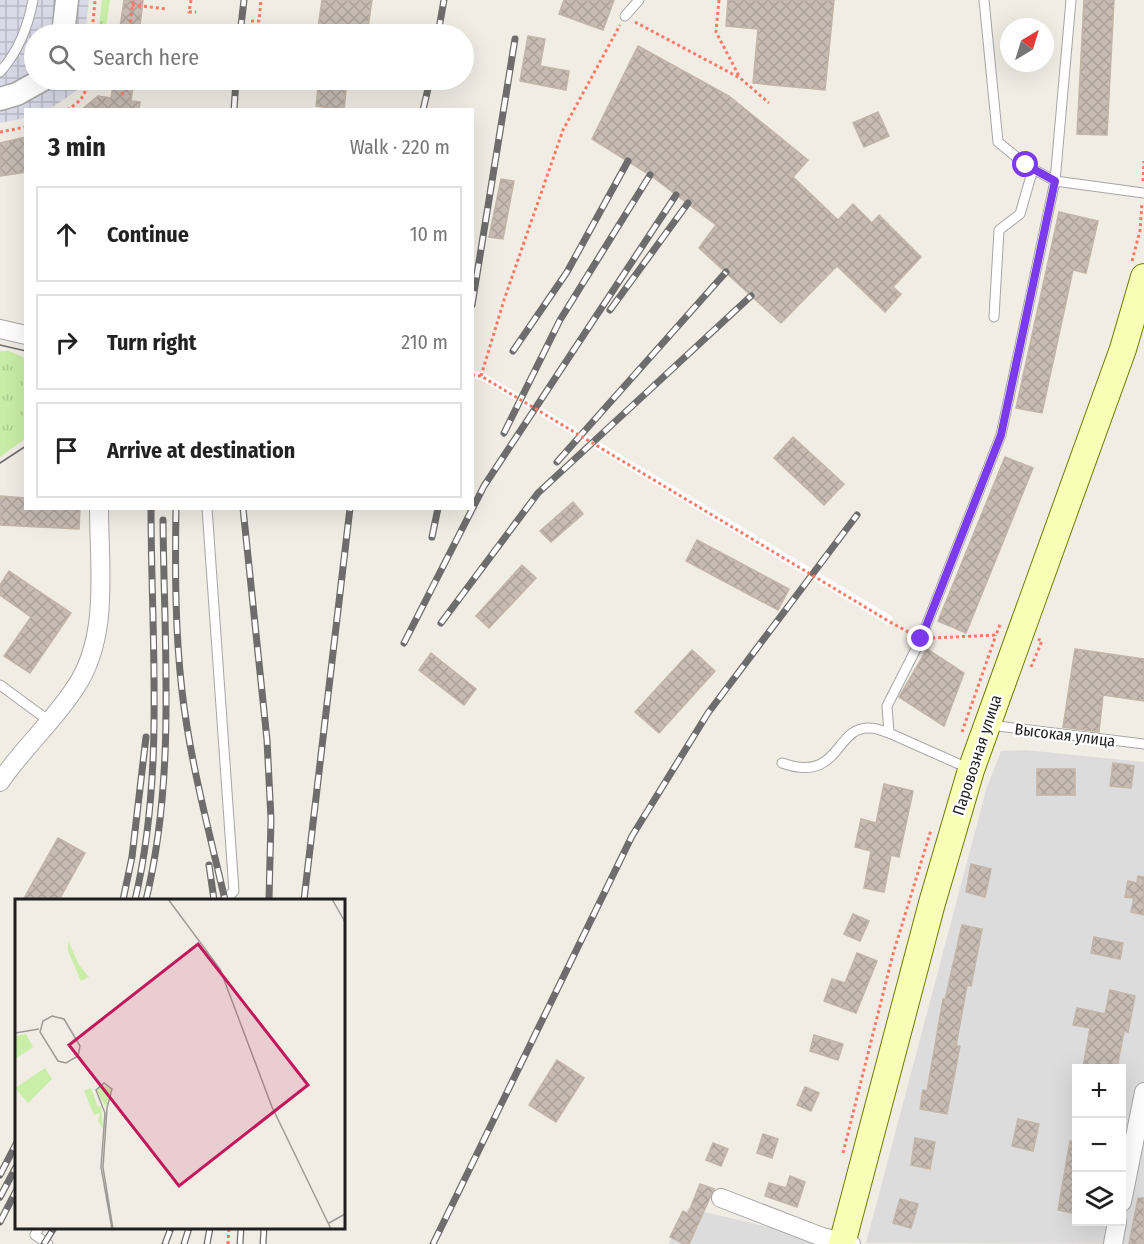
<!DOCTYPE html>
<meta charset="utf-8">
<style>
:root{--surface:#fff;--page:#f2f2f2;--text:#222;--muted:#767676;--line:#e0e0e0}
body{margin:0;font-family:"Fira Sans Condensed",sans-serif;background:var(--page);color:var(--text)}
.controls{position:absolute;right:18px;bottom:18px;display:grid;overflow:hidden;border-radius:0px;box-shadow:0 6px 24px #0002}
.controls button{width:54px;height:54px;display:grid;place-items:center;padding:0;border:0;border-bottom:2px solid var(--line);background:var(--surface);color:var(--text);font:30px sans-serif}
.compass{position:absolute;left:1000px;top:18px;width:54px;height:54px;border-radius:50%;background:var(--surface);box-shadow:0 6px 24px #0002;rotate:38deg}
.stop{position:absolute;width:18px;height:18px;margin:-14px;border:4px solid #7c3aed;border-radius:50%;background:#fff}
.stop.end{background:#7c3aed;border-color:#fff;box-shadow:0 2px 6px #0008}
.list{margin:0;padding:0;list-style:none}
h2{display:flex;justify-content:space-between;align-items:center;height:78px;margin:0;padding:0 24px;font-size:26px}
h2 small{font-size:20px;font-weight:400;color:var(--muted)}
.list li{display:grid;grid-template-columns:39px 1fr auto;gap:18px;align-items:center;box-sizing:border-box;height:96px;margin:0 12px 12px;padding:0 12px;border:2px solid var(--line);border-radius:0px}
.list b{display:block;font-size:22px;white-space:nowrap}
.list em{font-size:20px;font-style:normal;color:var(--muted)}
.icon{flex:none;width:33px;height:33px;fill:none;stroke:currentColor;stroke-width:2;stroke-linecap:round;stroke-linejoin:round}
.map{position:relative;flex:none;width:1144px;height:1244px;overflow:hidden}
.search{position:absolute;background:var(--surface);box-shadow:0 6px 24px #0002;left:24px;top:24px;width:450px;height:66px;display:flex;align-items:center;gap:15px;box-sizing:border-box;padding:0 21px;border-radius:33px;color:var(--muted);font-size:22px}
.panel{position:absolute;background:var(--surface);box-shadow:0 6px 24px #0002;left:24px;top:108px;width:450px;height:402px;border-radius:0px}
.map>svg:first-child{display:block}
.residential{fill:#dddcdc;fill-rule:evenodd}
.grass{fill:url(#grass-tufts)}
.plaza{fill:url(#plaza-grid)}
.pier{fill:#fff}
.building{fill:url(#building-cross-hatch);stroke:#c3b4a6;stroke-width:1.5}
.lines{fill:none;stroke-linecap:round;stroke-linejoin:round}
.service-casing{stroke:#a6a6a6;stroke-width:11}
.minor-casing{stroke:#a6a6a6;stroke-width:20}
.tertiary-casing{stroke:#a6a6a6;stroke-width:25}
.secondary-casing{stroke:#6c7c00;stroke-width:28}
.path{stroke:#ff7b67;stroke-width:3;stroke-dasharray:3 3;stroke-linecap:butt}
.service{stroke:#fff;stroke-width:9}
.minor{stroke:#fff;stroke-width:18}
.tertiary{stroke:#fff;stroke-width:22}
.secondary{stroke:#f8feb5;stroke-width:26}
.tram{stroke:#6d6d6d;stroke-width:1.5}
.rail-casing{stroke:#6d6d6d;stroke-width:7}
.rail{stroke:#fff;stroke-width:4.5;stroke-dasharray:14;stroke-linecap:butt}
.path-bridge{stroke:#ff7b67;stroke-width:3;stroke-dasharray:3 3;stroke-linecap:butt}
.route{stroke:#7c3aed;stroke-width:8}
.labels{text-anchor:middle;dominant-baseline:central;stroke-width:4.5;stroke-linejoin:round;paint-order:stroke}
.street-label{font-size:16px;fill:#1f1f1f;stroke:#fff}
.inset-road{fill:none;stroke:#9d9b96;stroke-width:1.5}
.view{fill:#c2185b;fill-opacity:0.15;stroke:#c2185b;stroke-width:3}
.inset-edge{fill:none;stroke:#1f1f1f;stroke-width:3}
</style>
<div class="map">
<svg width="1144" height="1244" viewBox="0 0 1144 1244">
<defs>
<pattern id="grass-tufts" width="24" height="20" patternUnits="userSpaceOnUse" patternTransform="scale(1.5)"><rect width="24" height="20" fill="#c8eea7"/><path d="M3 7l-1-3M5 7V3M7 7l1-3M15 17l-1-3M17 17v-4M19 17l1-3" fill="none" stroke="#abcc8f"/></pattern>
<pattern id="plaza-grid" width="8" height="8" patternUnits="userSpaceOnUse" patternTransform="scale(1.5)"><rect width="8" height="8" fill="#d9d9e7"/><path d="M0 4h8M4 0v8" fill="none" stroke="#babac6"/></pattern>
<pattern id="building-cross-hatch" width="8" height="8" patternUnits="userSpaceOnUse" patternTransform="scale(1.5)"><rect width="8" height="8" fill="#c6bcb4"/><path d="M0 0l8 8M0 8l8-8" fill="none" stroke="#aaa19a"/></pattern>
</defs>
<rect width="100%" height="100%" fill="#f1ede5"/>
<!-- residential -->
<g class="residential">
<path d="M1025,750L1144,762V1244L866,1243L986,790L1001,751ZM1076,1068H1122V1222H1076Z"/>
<polygon points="688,1208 839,1244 668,1244"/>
</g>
<!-- grass -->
<g class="grass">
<polygon points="102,0 110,0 105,34 98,34"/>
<polygon points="0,351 9,351 25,358 26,438 0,457"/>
</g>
<!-- plaza -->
<polygon class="plaza" points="0,0 89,0 85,34 34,34 34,80 80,80 79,89 50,109 26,110 25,118 0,123"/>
<!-- pier -->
<polygon class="pier" points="473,371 482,372 893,617 888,625 481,380 473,378"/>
<!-- building -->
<g class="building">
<polygon points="124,0 143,0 139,34 119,34"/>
<polygon points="322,0 372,0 367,34 317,34"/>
<polygon points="564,0 614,0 603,30 559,14"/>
<polygon points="728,0 834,0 825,90 753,83 758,29 726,26"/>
<polygon points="1084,0 1114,0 1107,135 1077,134"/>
<polygon points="528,36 545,39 540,66 569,71 566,90 520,81"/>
<polygon points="638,46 729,96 808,160 793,177 838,220 853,204 872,223 879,215 921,257 893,287 901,294 885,312 837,266 781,323 699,248 716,225 650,175 592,139"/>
<polygon points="114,80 134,80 131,101 140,102 139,110 81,110 98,96 111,98"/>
<polygon points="319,80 347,80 344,110 316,106"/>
<polygon points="878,112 889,136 864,147 853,123"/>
<polygon points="26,137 26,172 0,176 0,143"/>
<polygon points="501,179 514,181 503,239 489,237"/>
<polygon points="1059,212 1098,221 1086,273 1073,270 1042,413 1016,408"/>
<polygon points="793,437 844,484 824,505 774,458"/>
<polygon points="1005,457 1033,468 966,633 938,621"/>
<polygon points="0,496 26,498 26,508 80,508 79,529 0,525"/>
<polygon points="573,502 583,514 551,542 540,531"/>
<polygon points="697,540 789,589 778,610 686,561"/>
<polygon points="522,565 536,578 489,628 476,616"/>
<polygon points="9,571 71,613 30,673 4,656 31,617 0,595 0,585"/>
<polygon points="927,649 964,673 944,726 899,697"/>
<polygon points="1075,649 1144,659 1144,701 1103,695 1099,732 1063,727"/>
<polygon points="692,650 715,671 659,733 635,712"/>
<polygon points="431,653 476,689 464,705 419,670"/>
<polygon points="1113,763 1134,766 1131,788 1110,786"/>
<rect x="1037" y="769" width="38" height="26"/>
<polygon points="884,784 913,791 899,857 891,855 884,892 864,888 871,851 855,847 861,819 876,823"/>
<polygon points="58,838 85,853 59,900 23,900"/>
<polygon points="971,864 991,869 985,897 966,892"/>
<polygon points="1138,876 1144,877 1144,915 1131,912 1134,898 1125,897 1128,881 1137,883"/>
<polygon points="853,914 869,921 860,941 844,934"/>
<polygon points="962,925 982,929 971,986 967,985 956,1046 960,1046 947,1114 920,1109 923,1090 927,1091 943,999 945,1000"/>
<polygon points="1094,937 1123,943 1120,959 1091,953"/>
<polygon points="857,953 877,961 856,1013 824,1001 832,979 845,983"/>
<polygon points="1110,990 1135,996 1128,1032 1124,1031 1117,1068 1083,1067 1090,1028 1073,1025 1077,1008 1105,1014"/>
<polygon points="814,1035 843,1044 838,1060 810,1051"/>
<polygon points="557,1060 584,1078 556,1122 529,1105"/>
<polygon points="805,1087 819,1093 811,1111 797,1105"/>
<polygon points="1018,1119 1039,1124 1033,1151 1012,1146"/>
<polygon points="763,1134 778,1139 772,1158 757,1153"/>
<polygon points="915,1138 935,1142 930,1169 911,1165"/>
<polygon points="1070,1141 1077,1142 1077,1214 1058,1210"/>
<polygon points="713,1143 728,1149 721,1166 706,1160"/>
<polygon points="790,1176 805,1182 797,1207 765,1196 769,1183 786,1188"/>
<polygon points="700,1184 714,1189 689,1244 684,1244 670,1237 683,1211 688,1214"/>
<polygon points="1138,1198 1144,1198 1144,1244 1129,1244"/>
<polygon points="900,1199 918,1204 911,1228 893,1223"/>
</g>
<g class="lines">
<!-- service casing -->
<g class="service-casing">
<g id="service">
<polyline points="984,0 998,142 1026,165 1055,181 1071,0"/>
<polyline points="625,16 639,0"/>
<path d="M0,72C19,51 28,27 33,0"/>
<polyline points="994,317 999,230 1020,214 1033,169"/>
<polyline points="207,508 234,891 225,900"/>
<polyline points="0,685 49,721"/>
<polyline points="989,725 1144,744"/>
<path d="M782,763C841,784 834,726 870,728C876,728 883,731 889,733"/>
<polyline points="970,769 889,733 887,706 921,639 1001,435 1055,181 1144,193"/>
<polyline points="39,1228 35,1235 48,1244"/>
</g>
</g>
<!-- minor casing -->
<g class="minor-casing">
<g id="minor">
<polyline points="0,329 26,335"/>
<path d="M0,782C22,749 53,722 75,688C110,637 99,567 99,508"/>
<polyline points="721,1198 822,1237 851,1244"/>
<polyline points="1122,1202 1144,1092"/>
<polyline points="1113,1244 1117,1222"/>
</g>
</g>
<!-- tertiary casing -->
<g class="tertiary-casing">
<g id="tertiary">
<polyline points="63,34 67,0"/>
<polyline points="0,99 17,94 42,80"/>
</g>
</g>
<!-- secondary casing -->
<g class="secondary-casing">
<polyline id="secondary" points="842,1244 932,903 971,770 1123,349 1144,277"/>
</g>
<!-- path -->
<g class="path">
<polyline points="191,0 189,12 196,12"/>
<polyline points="719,0 716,32 739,76"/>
<polyline points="132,5 167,9"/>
<polyline points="251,21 259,21 261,0"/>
<polyline points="635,22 740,78 769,103"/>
<polyline points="92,34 95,0"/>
<polyline points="129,34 133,0"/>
<polyline points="122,95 124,80"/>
<path d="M67,110C81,101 86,96 87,80"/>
<polyline points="0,132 26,127"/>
<polyline points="1143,181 1144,161"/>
<polyline points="1132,261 1140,231 1142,203"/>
<polyline points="481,376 504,300 563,130 620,25"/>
<polyline points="890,622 912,634"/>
<polyline points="932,638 996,635 1001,622"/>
<polyline points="1031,667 1042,641 1038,639"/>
<polyline points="962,732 996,635"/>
<polyline points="843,1153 893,954 931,830"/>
<polyline points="228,1244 229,1228"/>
</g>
<!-- service -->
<use href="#service" class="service"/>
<!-- minor -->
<use href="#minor" class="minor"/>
<!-- tertiary -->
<use href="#tertiary" class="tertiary"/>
<!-- secondary -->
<use href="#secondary" class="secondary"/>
<!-- tram -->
<g class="tram">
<polyline points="0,345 26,351"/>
<polyline points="0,463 26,446"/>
</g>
<!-- rail casing -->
<g class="rail-casing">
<g id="rail">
<polyline points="240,34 244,0"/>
<polyline points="438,34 444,0"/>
<polyline points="234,110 236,80"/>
<polyline points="423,110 430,80"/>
<polyline points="472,305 515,39"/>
<polyline points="610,310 688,203"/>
<polyline points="513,351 567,272 628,161"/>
<polyline points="504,433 560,320 650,175"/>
<polyline points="557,462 726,272"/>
<path d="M176,508C175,569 175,630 182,691C190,761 209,831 225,900"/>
<polyline points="243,508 267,740 271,819 269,900"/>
<polyline points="432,537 438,508"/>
<polyline points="441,623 538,493 751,296"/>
<polyline points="404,643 484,486 676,195"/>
<polyline points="209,865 214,900"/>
<polyline points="123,900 132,857 146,737"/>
<path d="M135,900C165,773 151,638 151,508"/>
<path d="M146,900C176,776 164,647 163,520"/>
<polyline points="304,900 350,508"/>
<polyline points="0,1175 16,1144"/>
<polyline points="0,1197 16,1167"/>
<polyline points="0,1222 16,1191"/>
<polyline points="44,1244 54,1228"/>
<polyline points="165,1244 171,1228"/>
<polyline points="184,1244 189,1228"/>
<polyline points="207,1244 210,1228"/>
<polyline points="240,1244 241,1228"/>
<polyline points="263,1244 264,1228"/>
<polyline points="433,1244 632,836 708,713 857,515"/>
</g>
</g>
<!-- rail -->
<use href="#rail" class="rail"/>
<!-- path-bridge -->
<polyline class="path-bridge" points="472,375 481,376 890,622"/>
</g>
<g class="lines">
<!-- route -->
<polyline class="route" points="921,639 1001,435 1055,181 1026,165"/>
</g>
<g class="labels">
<!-- street labels -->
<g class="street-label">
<text transform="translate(1065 735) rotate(7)">Высокая улица</text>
<text transform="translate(977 755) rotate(-72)">Паровозная улица</text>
</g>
</g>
<!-- overview -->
<g transform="translate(15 899)">
<rect width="330" height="330" fill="#f1ede5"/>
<path d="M53,42L64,66L74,78L66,82L53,52ZM11,135L18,148L0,160V137ZM30,169L37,180L13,204L0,189ZM86,185L96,190L91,208L82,193ZM76,189L83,208L86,207L88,230L83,222L85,214L79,216L69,192Z" fill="#c8eea7"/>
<path class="inset-road" d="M153,0L205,70L257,208L316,330M317,0L330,23M37,117L49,120L65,147L63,157L51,164L43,162L25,133L28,122ZM0,134L24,130M314,324L330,315M97,330L86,268L90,214L81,191L89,184L97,190L92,209L88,268L98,330"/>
<path class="view" d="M183,45L293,186L164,287L54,146Z"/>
<rect width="330" height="330" class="inset-edge"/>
</g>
</svg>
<div class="controls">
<button>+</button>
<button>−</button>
<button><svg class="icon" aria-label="layers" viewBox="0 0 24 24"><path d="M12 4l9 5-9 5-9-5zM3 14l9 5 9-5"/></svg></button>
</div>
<svg class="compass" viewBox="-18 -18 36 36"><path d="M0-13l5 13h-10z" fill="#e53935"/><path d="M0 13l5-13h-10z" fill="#767676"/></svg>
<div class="stop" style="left:1026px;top:165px"></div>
<div class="stop end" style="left:921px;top:639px"></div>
<div class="search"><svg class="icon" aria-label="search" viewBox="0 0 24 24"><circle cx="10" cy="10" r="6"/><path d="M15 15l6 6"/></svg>Search here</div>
<section class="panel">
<h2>3 min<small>Walk · 220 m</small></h2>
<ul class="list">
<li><svg class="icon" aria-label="ahead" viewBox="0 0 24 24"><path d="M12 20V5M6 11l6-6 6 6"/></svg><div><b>Continue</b></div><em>10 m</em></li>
<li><svg class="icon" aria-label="right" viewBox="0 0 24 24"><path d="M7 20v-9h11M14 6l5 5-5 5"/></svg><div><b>Turn right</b></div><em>210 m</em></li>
<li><svg class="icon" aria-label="arrive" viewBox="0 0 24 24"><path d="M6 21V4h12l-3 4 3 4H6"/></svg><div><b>Arrive at destination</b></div></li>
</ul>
</section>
</div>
